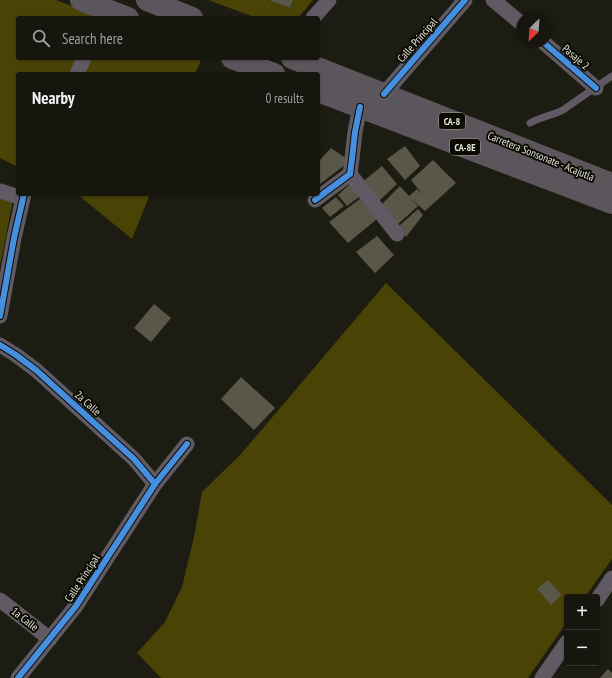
<!DOCTYPE html>
<meta charset="utf-8">
<style>
:root{--surface:#16150e;--page:#1f1e17;--text:#f1f3f6;--muted:#9e9f9e;--line:#35342e}
body{margin:0;font-family:"PT Sans Narrow",sans-serif;background:var(--page);color:var(--text)}
.controls{position:absolute;right:12px;bottom:12px;display:grid;overflow:hidden;border-radius:4px;box-shadow:0 1px 3px #0004}
.controls button{width:36px;height:36px;display:grid;place-items:center;padding:0;border:0;border-bottom:1px solid var(--line);background:var(--surface);color:var(--text);font:20px sans-serif}
.compass{position:absolute;left:516px;top:12px;width:36px;height:36px;border-radius:50%;background:var(--surface);box-shadow:0 1px 3px #0004;rotate:205deg}
.list{margin:0;padding:0;list-style:none}
h2{display:flex;justify-content:space-between;align-items:center;height:52px;margin:0;padding:0 16px;font-size:17px}
h2 small{font-size:13px;font-weight:400;color:var(--muted)}
.icon{flex:none;width:22px;height:22px;fill:none;stroke:currentColor;stroke-width:2;stroke-linecap:round;stroke-linejoin:round}
.map{position:relative;flex:none;width:612px;height:678px;overflow:hidden}
.search{position:absolute;background:var(--surface);box-shadow:0 1px 3px #0004;left:16px;top:16px;width:304px;height:44px;display:flex;align-items:center;gap:10px;box-sizing:border-box;padding:0 14px;border-radius:4px;color:var(--muted);font-size:15px}
.panel{position:absolute;background:var(--surface);box-shadow:0 1px 3px #0004;left:16px;top:72px;width:304px;height:124px;border-radius:4px}
.map>svg:first-child{display:block}
.green{fill:#494305}
.building{fill:#595747}
.lines{fill:none;stroke-linecap:round;stroke-linejoin:round}
.lane{stroke:#5f5a64;stroke-width:7}
.street{stroke:#5f5a64;stroke-width:15}
.highway{stroke:#5b565b;stroke-width:22}
.cycleway-casing{stroke:#0b0a03;stroke-width:8}
.cycleway{stroke:#468fdf;stroke-width:6}
.labels{text-anchor:middle;dominant-baseline:central;stroke-width:4;stroke-linejoin:round;paint-order:stroke}
.shield{fill:#0b0a03;stroke:#a4a398;stroke-width:1}
.shield-label{font-size:10px;font-weight:bold;fill:#e5e4d8}
.street-label{font-size:11px;fill:#e5e4d8;stroke:#0b0a03}
</style>
<div class="map">
<svg width="612" height="678" viewBox="0 0 612 678">
<rect width="100%" height="100%" fill="#1d1c12"/>
<!-- green -->
<g class="green">
<polygon points="0,0 56,0 98,16 97,18 18,18 18,58 78,58 71,74 18,74 18,167 0,158"/>
<polygon points="208,0 267,0 290,8 293,0 313,0 298,18 257,18"/>
<polygon points="87,58 196,58 201,60 195,74 79,74"/>
<polygon points="77,194 150,194 132,239"/>
<polygon points="0,196 13,200 0,266"/>
<polygon points="386,283 612,505 612,559 585,597 567,597 567,622 528,678 161,678 137,653 165,622 182,587 194,537 202,492 241,454"/>
</g>
<!-- building -->
<g class="building">
<polygon points="268,0 293,0 290,8"/>
<polygon points="405,146 420,166 405,180 387,159"/>
<polygon points="331,148 350,161 320,184 318,181 318,162"/>
<polygon points="433,160 456,183 425,211 410,198 418,206 397,225 380,206 400,186 409,196 417,189 423,195 411,180"/>
<polygon points="382,166 397,184 379,201 361,183"/>
<polygon points="352,182 363,194 347,206 338,195"/>
<polygon points="336,197 344,206 330,217 322,208"/>
<polygon points="360,199 377,219 348,243 329,222"/>
<polygon points="418,209 423,215 406,237 398,227"/>
<polygon points="377,236 394,255 375,273 356,252"/>
<polygon points="154,304 171,318 151,342 134,328"/>
<polygon points="241,377 275,408 254,430 221,399"/>
<polygon points="548,580 562,595 551,605 537,589"/>
<polygon points="608,669 612,673 612,678 600,678"/>
</g>
<g class="lines">
<!-- lane -->
<path class="lane" d="M530,123C541,117 553,115 563,110L612,76"/>
<!-- street -->
<g class="street">
<polyline points="493,0 522,24"/>
<polyline points="313,18 329,0"/>
<polyline points="543,42 596,88"/>
<polyline points="77,74 84,58"/>
<polyline points="384,94 465,0"/>
<polyline points="350,174 397,234"/>
<polyline points="0,191 22,198"/>
<polyline points="315,200 350,174 352,159 355,132 360,107"/>
<polyline points="0,316 14,238 24,194"/>
<polyline points="0,345 16,355 36,370 134,459 155,484"/>
<polyline points="0,600 50,639"/>
<polyline points="597,600 612,578"/>
<polyline points="18,678 76,606 155,484 187,444"/>
<polyline points="542,678 567,642"/>
</g>
<!-- highway -->
<g class="highway">
<polyline points="81,0 128,18"/>
<polyline points="147,0 192,18"/>
<polyline points="232,58 274,74"/>
<polyline points="292,58 612,184"/>
<polyline points="318,91 612,203"/>
</g>
<!-- cycleway casing -->
<g class="cycleway-casing">
<g id="cycleway">
<polyline points="543,42 596,88"/>
<polyline points="384,94 465,0"/>
<polyline points="315,200 350,174 352,159 355,132 360,107"/>
<polyline points="0,316 14,238 24,194"/>
<polyline points="0,345 16,355 36,370 134,459 155,484"/>
<polyline points="18,678 76,606 155,484 187,444"/>
</g>
</g>
<!-- cycleway -->
<use href="#cycleway" class="cycleway"/>
</g>
<g class="labels">
<!-- shield labels -->
<g class="shield">
<rect x="439" y="113" width="26" height="16" rx="3"/>
<rect x="450" y="139" width="30" height="16" rx="3"/>
</g>
<g class="shield-label">
<text x="452" y="121">CA-8</text>
<text x="465" y="147">CA-8E</text>
</g>
<!-- street labels -->
<g class="street-label">
<text transform="translate(417 40) rotate(-49)">Calle Principal</text>
<text transform="translate(576 57) rotate(41)">Pasaje 2</text>
<text transform="translate(541 156) rotate(22)">Carretera Sonsonate - Acajutla</text>
<text transform="translate(88 403) rotate(42)">2a Calle</text>
<text transform="translate(82 578) rotate(-57)">Calle Principal</text>
<text transform="translate(25 619) rotate(38)">1a Calle</text>
</g>
</g>
</svg>
<div class="controls">
<button>+</button>
<button>−</button>
</div>
<svg class="compass" viewBox="-18 -18 36 36"><path d="M0-13l5 13h-10z" fill="#e53935"/><path d="M0 13l5-13h-10z" fill="#9e9f9e"/></svg>
<div class="search"><svg class="icon" aria-label="search" viewBox="0 0 24 24"><circle cx="10" cy="10" r="6"/><path d="M15 15l6 6"/></svg>Search here</div>
<section class="panel">
<h2>Nearby<small>0 results</small></h2>
<ul class="list">
</ul>
</section>
</div>
